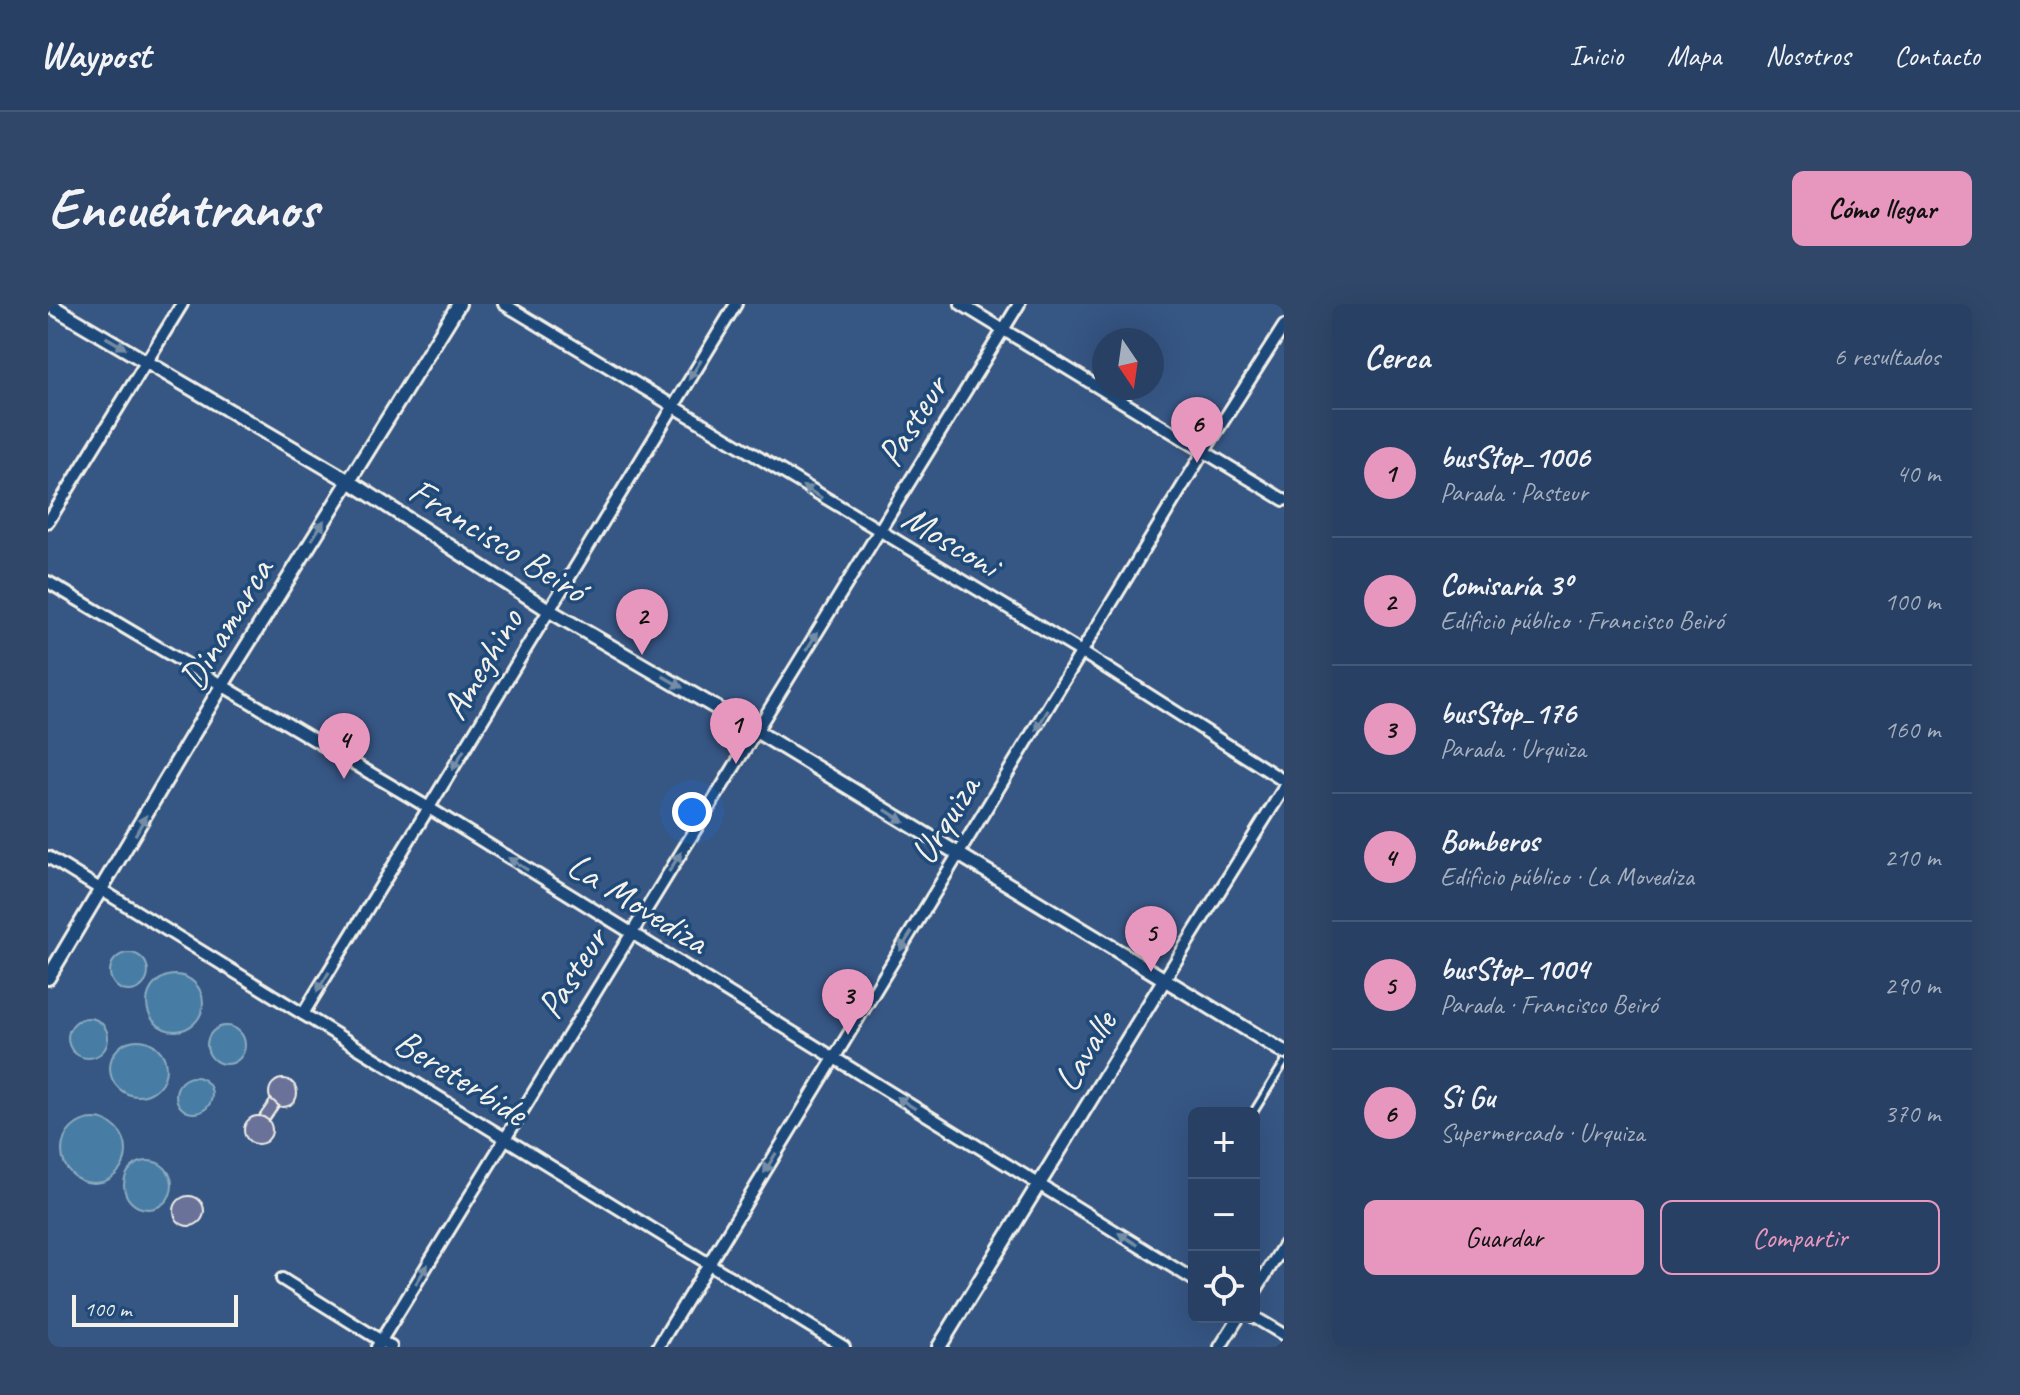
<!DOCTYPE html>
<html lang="es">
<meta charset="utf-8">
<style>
:root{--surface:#284063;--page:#304769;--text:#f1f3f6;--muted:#a5afbe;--line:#445978;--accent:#e797bd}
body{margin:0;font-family:Caveat,sans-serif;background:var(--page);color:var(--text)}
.controls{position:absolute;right:24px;bottom:24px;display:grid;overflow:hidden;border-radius:12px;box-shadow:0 8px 32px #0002}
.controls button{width:72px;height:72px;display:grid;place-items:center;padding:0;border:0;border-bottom:2px solid var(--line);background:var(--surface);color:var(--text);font:40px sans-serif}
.compass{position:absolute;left:1044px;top:24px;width:72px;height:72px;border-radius:50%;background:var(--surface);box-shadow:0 8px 32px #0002;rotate:167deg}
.scale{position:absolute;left:24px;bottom:20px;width:166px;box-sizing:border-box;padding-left:8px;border:4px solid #f4f1e8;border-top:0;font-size:22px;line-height:28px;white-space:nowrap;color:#f4f1e8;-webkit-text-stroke:6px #1f4a7a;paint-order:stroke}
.you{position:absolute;left:644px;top:508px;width:28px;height:28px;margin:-20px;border:6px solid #fff;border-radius:50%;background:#1a73e8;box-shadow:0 0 0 12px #1a73e833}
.badge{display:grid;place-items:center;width:52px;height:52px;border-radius:50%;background:var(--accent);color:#111;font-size:26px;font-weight:700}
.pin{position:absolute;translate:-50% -66px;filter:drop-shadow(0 2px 4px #0008)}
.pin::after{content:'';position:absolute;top:42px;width:28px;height:24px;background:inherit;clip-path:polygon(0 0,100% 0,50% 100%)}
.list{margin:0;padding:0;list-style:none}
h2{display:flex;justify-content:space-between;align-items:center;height:104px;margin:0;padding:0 32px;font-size:34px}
h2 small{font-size:26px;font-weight:400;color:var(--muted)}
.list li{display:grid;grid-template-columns:52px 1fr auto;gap:24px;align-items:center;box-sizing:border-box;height:128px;padding:0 32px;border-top:2px solid var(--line)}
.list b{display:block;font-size:30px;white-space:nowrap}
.list p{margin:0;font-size:26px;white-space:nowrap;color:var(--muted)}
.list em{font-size:26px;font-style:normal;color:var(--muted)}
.actions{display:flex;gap:16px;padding:24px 32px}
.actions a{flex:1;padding:18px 0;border:2px solid var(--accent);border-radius:12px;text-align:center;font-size:28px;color:var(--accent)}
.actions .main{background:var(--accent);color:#111}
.icon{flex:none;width:44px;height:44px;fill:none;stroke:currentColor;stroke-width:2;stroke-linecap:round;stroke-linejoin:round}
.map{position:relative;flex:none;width:1236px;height:1043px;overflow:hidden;border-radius:12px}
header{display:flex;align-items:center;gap:48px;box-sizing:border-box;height:112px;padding:0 40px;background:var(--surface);border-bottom:2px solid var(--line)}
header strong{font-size:38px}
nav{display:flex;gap:44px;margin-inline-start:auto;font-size:28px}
.intro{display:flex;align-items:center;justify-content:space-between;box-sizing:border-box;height:192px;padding:0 48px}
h1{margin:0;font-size:56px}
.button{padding:20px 36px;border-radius:12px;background:var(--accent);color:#111;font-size:28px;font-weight:700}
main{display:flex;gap:48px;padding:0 48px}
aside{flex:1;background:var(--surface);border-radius:12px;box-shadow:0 8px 32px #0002}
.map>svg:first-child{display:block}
.water{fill:#477da4;stroke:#8cabbf;stroke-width:2}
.building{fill:#6a729a;stroke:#f4f1e8;stroke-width:2}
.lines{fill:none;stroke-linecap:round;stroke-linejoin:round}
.service-casing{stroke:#f4f1e8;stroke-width:11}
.minor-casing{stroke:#f4f1e8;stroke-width:16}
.tertiary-casing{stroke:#f4f1e8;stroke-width:18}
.service{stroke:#1f4a7a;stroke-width:5}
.minor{stroke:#1f4a7a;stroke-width:10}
.tertiary{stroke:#1f4a7a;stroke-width:12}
.oneway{fill:#748da6}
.labels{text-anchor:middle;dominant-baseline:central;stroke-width:7;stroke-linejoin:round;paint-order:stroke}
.street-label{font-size:38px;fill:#f4f1e8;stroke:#1f4a7a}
</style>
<header>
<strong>Waypost</strong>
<nav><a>Inicio</a><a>Mapa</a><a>Nosotros</a><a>Contacto</a></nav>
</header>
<div class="intro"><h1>Encuéntranos</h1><a class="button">Cómo llegar</a></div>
<main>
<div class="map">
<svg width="1236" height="1043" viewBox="0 0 1236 1043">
<rect width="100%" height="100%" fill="#365684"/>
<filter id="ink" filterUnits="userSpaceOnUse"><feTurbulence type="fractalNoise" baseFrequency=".0125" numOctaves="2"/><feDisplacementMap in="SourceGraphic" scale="16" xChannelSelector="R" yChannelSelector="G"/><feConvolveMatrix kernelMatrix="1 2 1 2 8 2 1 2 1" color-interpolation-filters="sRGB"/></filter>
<g filter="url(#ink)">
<!-- water -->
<g class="water">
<circle cx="81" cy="668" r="19"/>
<circle cx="127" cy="699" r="28"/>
<circle cx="40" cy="734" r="20"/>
<circle cx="178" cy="741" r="19"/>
<circle cx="90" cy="764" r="28"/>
<circle cx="146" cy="791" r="18"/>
<circle cx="46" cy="847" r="32"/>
<circle cx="100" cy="881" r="24"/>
</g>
<!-- building -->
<g class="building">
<circle cx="235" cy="789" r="14"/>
<polygon points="223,795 231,802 221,817 211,812"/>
<circle cx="210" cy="826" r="14"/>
<circle cx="141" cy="907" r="15"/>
</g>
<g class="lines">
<!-- service casing -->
<g class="service-casing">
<polyline id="service" points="1205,809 1236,759"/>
</g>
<!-- minor casing -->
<g class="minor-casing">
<g id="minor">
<polyline points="456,0 1035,349 1236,477"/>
<polyline points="913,0 1236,196"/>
<polyline points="0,218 134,0"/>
<polyline points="0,278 381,504 1146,976"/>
<polyline points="0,553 796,1043"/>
<polyline points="1116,676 1236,484"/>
<polyline points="255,710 688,0"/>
<polyline points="234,975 343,1043"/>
<polyline points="1206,989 1236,941"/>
<polyline points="1206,1013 1236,1031"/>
<polyline points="329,1043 971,0"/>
<polyline points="610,1043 1156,147 1236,22"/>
<polyline points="1172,1043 1191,1013"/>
</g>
</g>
<!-- tertiary casing -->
<g class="tertiary-casing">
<g id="tertiary">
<polyline points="0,0 301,177 502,307 708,427 1236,748"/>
<polyline points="0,674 175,380 411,0"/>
<polyline points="891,1043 1116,676"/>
</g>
</g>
<!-- service -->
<use href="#service" class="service"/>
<!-- minor -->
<use href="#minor" class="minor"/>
<!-- tertiary -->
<use href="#tertiary" class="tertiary"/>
</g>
<!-- one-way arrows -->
<defs><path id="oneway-solid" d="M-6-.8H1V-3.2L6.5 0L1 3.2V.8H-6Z" transform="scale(2)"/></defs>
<g class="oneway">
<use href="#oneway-solid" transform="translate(68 39) rotate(30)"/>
<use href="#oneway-solid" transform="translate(647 66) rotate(122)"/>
<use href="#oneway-solid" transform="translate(764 188) rotate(-148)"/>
<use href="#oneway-solid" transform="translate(270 226) rotate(-58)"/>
<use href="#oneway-solid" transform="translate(764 337) rotate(-58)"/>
<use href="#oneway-solid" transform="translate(625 378) rotate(30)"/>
<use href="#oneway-solid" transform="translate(994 416) rotate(121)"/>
<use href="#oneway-solid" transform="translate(410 456) rotate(121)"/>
<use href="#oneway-solid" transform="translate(847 512) rotate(32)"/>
<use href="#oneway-solid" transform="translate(93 521) rotate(-60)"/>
<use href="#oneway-solid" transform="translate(627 558) rotate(-58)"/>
<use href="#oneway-solid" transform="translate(470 560) rotate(-148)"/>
<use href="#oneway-solid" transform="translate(858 637) rotate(122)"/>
<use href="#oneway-solid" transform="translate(275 678) rotate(121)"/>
<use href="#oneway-solid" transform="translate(858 799) rotate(-148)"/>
<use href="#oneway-solid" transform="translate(722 859) rotate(121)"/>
<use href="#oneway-solid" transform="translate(1080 935) rotate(-148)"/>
<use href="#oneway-solid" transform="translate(374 970) rotate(-58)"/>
</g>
</g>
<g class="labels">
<!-- street labels -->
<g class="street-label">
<text transform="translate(864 117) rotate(-58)">Pasteur</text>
<text transform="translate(450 236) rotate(32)">Francisco Beiró</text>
<text transform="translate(903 237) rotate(31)">Mosconi</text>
<text transform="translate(178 320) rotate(-59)">Dinamarca</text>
<text transform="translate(434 360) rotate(-59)">Ameghino</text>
<text transform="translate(897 516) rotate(-58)">Urquiza</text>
<text transform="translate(590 599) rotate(32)">La Movediza</text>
<text transform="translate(524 669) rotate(-58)">Pasteur</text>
<text transform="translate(1037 747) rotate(-59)">Lavalle</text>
<text transform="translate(413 773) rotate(32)">Bereterbide</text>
</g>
</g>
</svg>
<div class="controls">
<button>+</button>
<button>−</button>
<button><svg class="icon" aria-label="locate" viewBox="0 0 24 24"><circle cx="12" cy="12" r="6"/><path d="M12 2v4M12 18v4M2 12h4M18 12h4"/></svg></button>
</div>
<svg class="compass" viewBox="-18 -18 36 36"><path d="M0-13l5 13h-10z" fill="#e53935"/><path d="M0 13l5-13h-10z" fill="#a5afbe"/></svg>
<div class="scale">100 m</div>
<div class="you"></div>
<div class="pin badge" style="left:688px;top:460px">1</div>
<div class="pin badge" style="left:594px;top:351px">2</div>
<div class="pin badge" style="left:800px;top:731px">3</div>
<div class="pin badge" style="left:296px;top:475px">4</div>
<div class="pin badge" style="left:1103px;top:668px">5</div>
<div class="pin badge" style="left:1149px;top:159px">6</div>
</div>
<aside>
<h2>Cerca<small>6 resultados</small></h2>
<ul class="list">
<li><span class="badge">1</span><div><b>busStop_1006</b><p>Parada · Pasteur</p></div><em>40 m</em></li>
<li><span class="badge">2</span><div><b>Comisaría 3º</b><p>Edificio público · Francisco Beiró</p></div><em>100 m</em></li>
<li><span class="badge">3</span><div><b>busStop_176</b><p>Parada · Urquiza</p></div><em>160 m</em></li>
<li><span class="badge">4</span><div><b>Bomberos</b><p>Edificio público · La Movediza</p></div><em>210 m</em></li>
<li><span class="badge">5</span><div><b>busStop_1004</b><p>Parada · Francisco Beiró</p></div><em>290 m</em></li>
<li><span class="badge">6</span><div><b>Si Gu</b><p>Supermercado · Urquiza</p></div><em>370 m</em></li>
</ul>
<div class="actions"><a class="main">Guardar</a><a>Compartir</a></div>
</aside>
</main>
